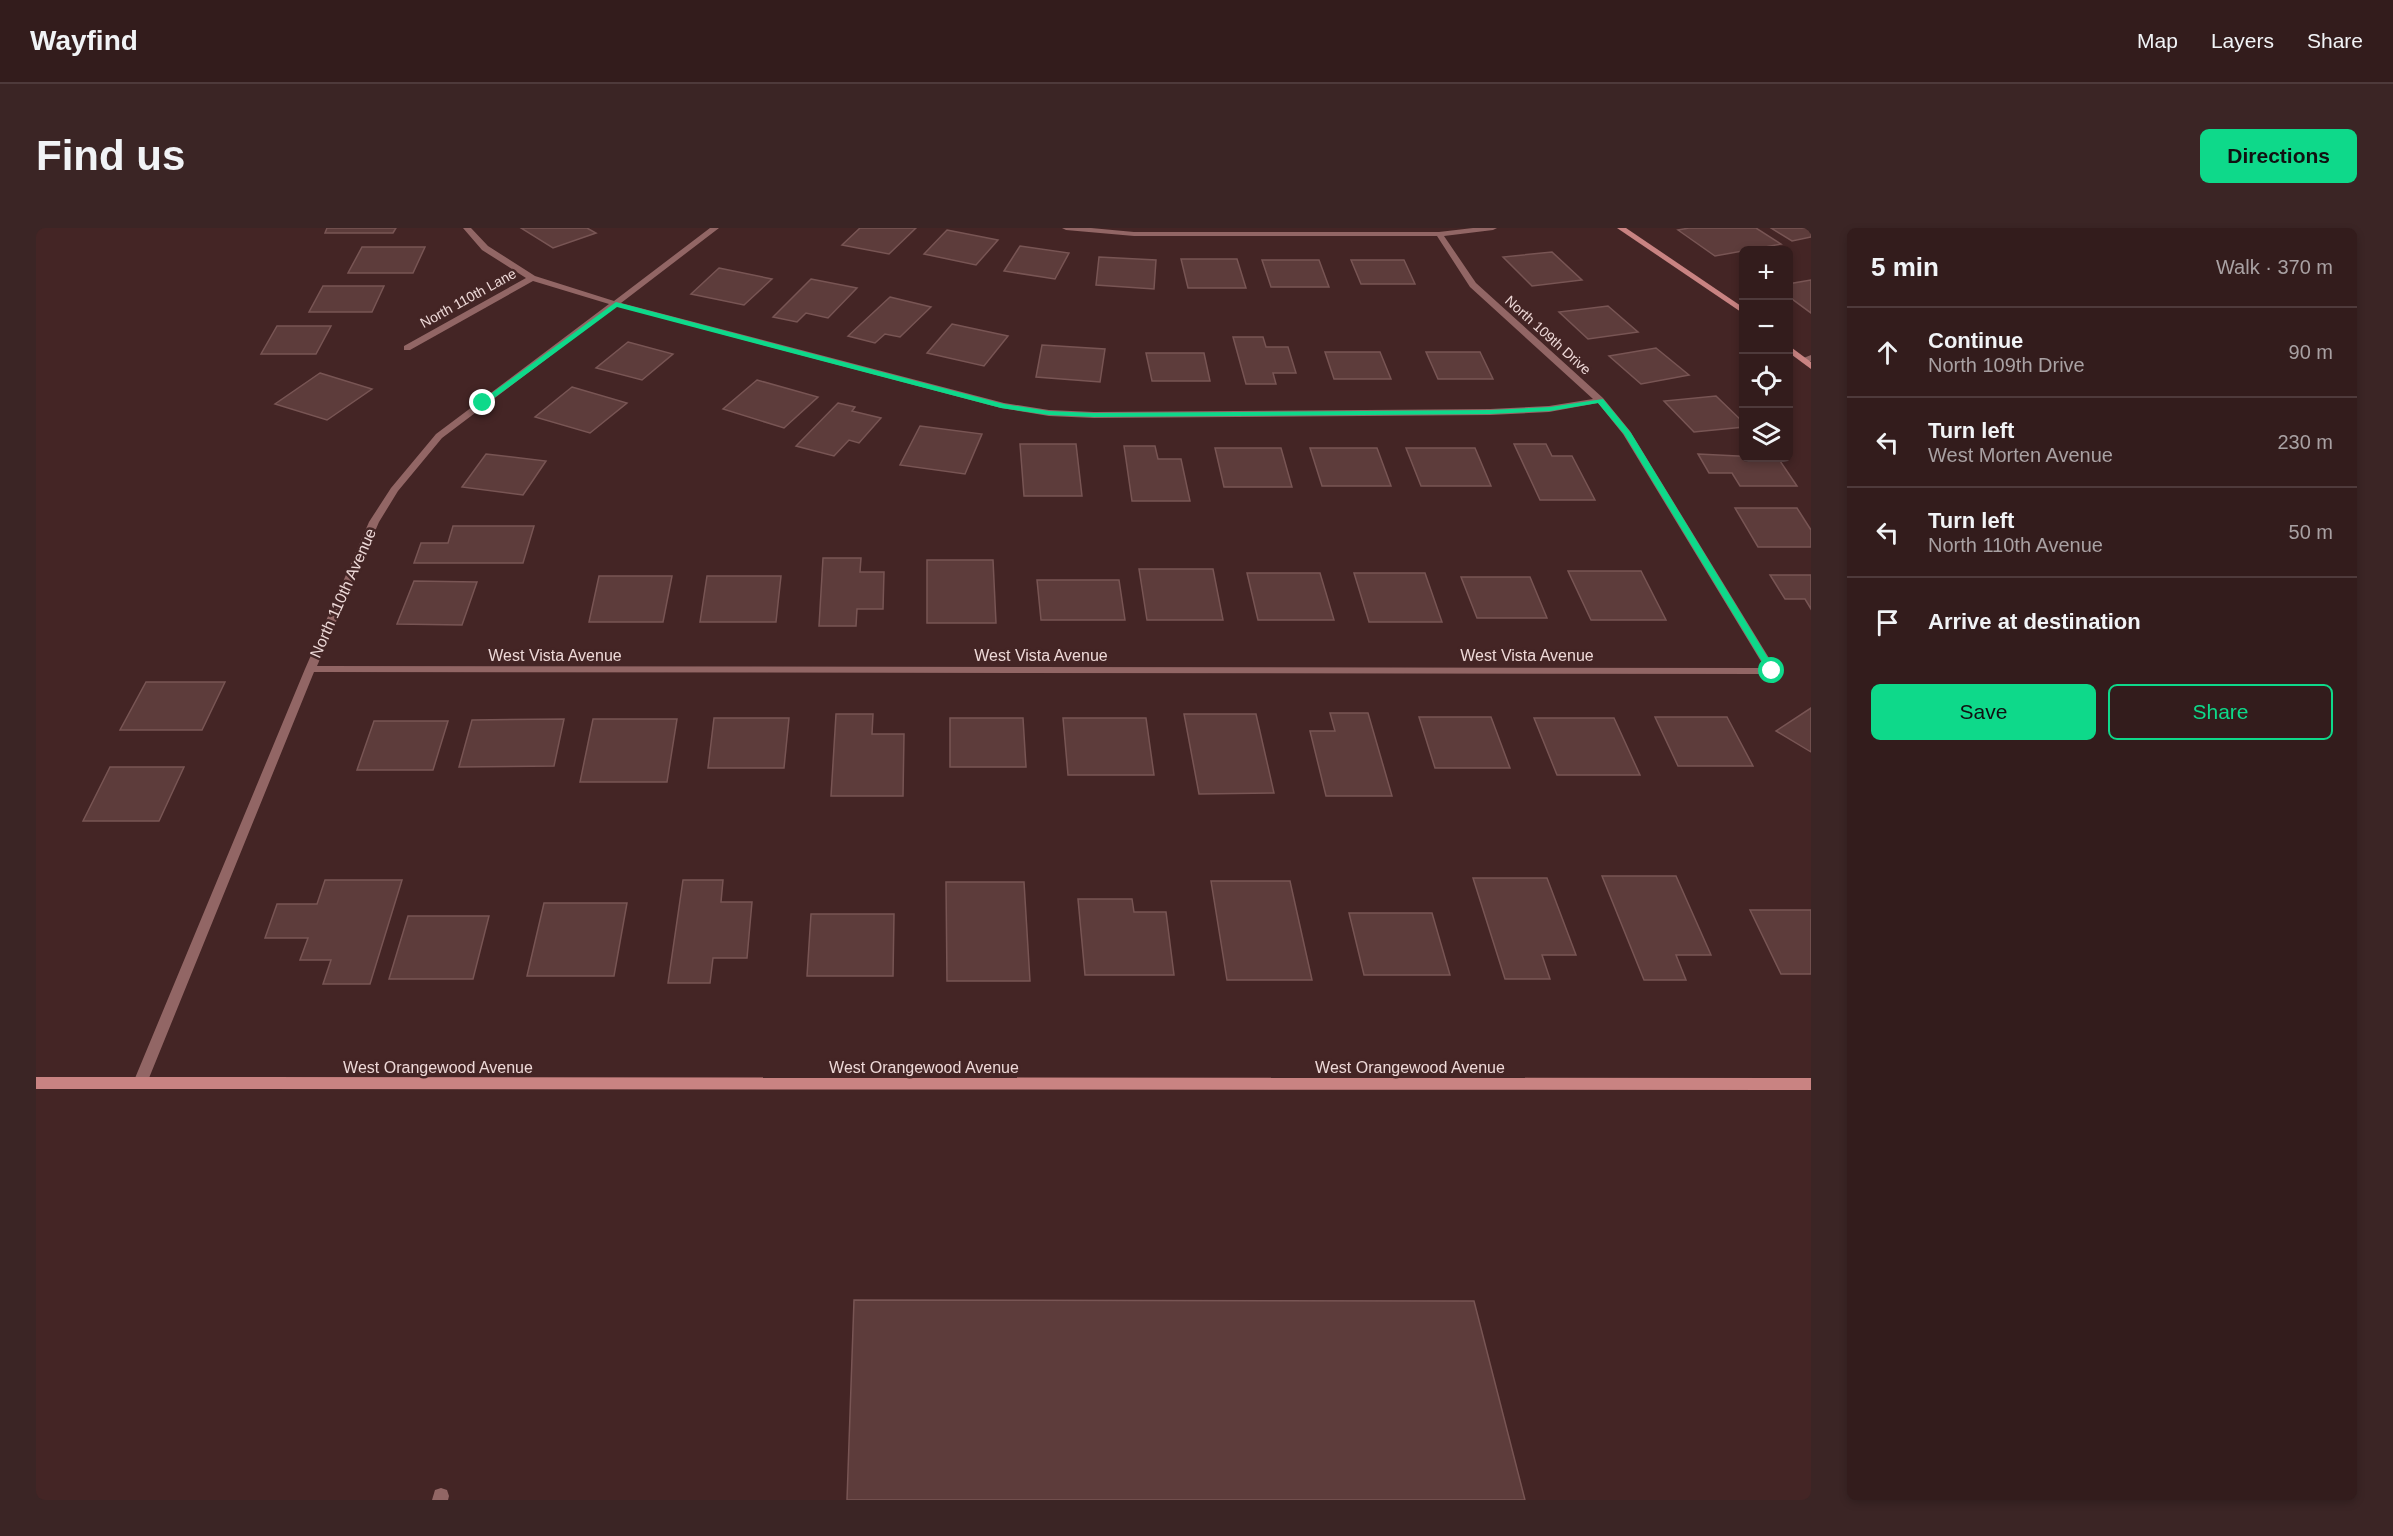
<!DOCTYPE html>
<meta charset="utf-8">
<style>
:root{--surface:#331c1c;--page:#3b2525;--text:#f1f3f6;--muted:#a9a1a3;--line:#4e3a3b;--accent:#0ed98a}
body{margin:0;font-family:Arial,sans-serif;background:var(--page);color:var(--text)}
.controls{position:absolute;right:18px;top:18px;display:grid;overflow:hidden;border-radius:9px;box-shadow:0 3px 9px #0003}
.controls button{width:54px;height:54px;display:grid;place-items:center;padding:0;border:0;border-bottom:2px solid var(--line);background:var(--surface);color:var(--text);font:30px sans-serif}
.stop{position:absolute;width:18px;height:18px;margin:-14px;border:4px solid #0ed98a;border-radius:50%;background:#fff}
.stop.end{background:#0ed98a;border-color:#fff;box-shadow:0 2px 6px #0008}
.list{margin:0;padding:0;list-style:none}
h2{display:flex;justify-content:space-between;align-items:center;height:78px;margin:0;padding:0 24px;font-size:26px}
h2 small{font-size:20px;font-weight:400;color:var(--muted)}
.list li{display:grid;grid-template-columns:39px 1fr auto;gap:18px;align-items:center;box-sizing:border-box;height:90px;padding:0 24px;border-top:2px solid var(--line)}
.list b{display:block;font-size:22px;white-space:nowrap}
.list p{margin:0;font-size:20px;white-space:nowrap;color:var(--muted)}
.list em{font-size:20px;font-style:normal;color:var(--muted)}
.actions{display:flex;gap:12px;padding:18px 24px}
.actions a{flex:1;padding:14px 0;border:2px solid var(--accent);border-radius:9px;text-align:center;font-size:21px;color:var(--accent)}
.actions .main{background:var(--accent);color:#111}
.icon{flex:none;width:33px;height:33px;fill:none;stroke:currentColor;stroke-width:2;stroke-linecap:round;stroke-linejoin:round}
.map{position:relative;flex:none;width:1775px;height:1272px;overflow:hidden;border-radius:9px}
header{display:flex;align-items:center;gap:36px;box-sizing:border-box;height:84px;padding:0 30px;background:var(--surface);border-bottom:2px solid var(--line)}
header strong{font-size:28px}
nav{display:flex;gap:33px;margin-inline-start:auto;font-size:21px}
.intro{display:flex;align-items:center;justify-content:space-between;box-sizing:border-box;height:144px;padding:0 36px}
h1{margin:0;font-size:42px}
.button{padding:15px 27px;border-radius:9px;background:var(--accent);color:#111;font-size:21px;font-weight:700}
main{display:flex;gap:36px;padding:0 36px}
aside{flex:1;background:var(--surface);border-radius:9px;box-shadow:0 3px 9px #0003}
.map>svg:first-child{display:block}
.building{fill:#5d3c3b;stroke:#785554;stroke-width:1.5}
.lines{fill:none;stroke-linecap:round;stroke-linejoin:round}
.street{fill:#926665;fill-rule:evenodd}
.secondary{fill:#c98382;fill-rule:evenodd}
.route{fill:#0ed98a}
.labels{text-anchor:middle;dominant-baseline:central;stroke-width:5;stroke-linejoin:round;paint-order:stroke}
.far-street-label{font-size:14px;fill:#eed9d8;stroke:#442525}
.street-label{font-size:16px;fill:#eed9d8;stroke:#442525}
</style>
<header>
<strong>Wayfind</strong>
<nav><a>Map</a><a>Layers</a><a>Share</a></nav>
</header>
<div class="intro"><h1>Find us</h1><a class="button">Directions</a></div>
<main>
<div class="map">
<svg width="1775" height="1272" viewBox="0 0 1775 1272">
<rect width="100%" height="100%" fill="#442525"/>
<!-- building -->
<g class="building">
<polygon points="291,0 360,0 357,5 289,5"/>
<polygon points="485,0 551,0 560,5 517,20"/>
<polygon points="824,0 880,0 853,26 806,17"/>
<polygon points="1653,0 1720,0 1745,16 1679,28 1642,2"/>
<polygon points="1735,0 1775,0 1775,9 1756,13"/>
<polygon points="911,2 962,12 940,37 888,26"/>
<polygon points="984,18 1033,25 1019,51 968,43"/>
<polygon points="326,19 389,19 377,45 312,45"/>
<polygon points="1516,24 1546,52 1496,58 1467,29"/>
<polygon points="1063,29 1120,32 1118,61 1060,57"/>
<polygon points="1145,31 1201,31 1210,60 1152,60"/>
<polygon points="1226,32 1283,32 1293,59 1235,59"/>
<polygon points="1315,32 1368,32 1379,56 1325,56"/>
<polygon points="683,40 736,51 708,77 655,66"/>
<polygon points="775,51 821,60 792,90 770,85 761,94 737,89"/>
<polygon points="1775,52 1775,85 1752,68 1752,56"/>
<polygon points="287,58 348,58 336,84 273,84"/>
<polygon points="854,69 895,79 864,109 849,106 839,115 812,108"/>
<polygon points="1572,78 1602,104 1552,111 1523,84"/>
<polygon points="916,96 972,108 948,138 891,125"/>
<polygon points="241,98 295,98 280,126 225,126"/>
<polygon points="1197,109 1227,109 1230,119 1252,119 1260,145 1237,145 1240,156 1210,156"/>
<polygon points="592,114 637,126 606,152 560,140"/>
<polygon points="1006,117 1069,121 1064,154 1000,149"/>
<polygon points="1620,120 1653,147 1605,156 1573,128"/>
<polygon points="1289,124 1344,124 1355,151 1298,151"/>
<polygon points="1390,124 1444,124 1457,151 1402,151"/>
<polygon points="1110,125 1168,125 1174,153 1116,153"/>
<polygon points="284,145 336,161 291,192 239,176"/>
<polygon points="721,152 782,169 748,200 687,181"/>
<polygon points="536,159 591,175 554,205 499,189"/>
<polygon points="1680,168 1708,195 1708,199 1658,204 1628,173"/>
<polygon points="802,175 819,179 816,183 845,190 823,215 813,212 798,228 760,218"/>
<polygon points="884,198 946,206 929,246 864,237"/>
<polygon points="984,216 1040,216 1046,268 988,268"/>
<polygon points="1478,216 1510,216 1516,228 1536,228 1559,272 1504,272"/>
<polygon points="1088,218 1119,218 1122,231 1145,231 1154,273 1096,273"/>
<polygon points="1179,220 1245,220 1256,259 1188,259"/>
<polygon points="1274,220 1341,220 1355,258 1286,258"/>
<polygon points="1370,220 1439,220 1455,258 1385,258"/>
<polygon points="450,226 510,233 487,267 426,259"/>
<polygon points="1662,226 1742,230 1761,258 1704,258 1696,245 1673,245"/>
<polygon points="1699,280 1761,280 1775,302 1775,319 1722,319"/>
<polygon points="417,298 498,298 487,335 378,335 385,315 412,315"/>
<polygon points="787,330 825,330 824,344 848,344 847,381 821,381 820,398 783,398"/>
<polygon points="891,332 957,332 960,395 891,395"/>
<polygon points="1103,341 1177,341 1187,392 1111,392"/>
<polygon points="1532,343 1605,343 1630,392 1555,392"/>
<polygon points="1211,345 1284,345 1298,392 1222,392"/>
<polygon points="1318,345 1389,345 1406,394 1333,394"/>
<polygon points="1734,347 1775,347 1775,381 1769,371 1749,371"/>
<polygon points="563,348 636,348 627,394 553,394"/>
<polygon points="671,348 745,348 740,394 664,394"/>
<polygon points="1425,349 1494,349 1511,390 1441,390"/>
<polygon points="1001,352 1083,352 1089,392 1005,392"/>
<polygon points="378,353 441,354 426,397 361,396"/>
<polygon points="110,454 189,454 166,502 84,502"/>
<polygon points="1775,480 1775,524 1740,503"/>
<polygon points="1294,485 1332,485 1356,568 1290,568 1274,503 1299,503"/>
<polygon points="800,486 837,486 836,506 868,506 867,568 795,568"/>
<polygon points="1148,486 1220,486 1238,565 1163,566"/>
<polygon points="1383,489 1455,489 1474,540 1399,540"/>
<polygon points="1619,489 1691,489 1717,538 1642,538"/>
<polygon points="678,490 753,490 748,540 672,540"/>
<polygon points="914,490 987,490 990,539 914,539"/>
<polygon points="1027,490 1110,490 1118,547 1032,547"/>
<polygon points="1498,490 1578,490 1604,547 1521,547"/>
<polygon points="528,491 518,538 423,539 436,492"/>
<polygon points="557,491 641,491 631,554 544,554"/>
<polygon points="338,493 412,493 397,542 321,542"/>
<polygon points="74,539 148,539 123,593 47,593"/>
<polygon points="1566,648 1640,648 1675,727 1640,727 1650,752 1608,752"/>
<polygon points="1437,650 1511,650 1540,727 1506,727 1514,751 1469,751"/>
<polygon points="289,652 366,652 334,756 287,756 295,732 264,732 272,710 229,710 241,676 281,676"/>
<polygon points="647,652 687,652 685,674 716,674 711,730 677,730 674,755 632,755"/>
<polygon points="1175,653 1254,653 1276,752 1191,752"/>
<polygon points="910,654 988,654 994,753 911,753"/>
<polygon points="1042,671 1096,671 1098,684 1130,684 1138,747 1049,747"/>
<polygon points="508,675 591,675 578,748 491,748"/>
<polygon points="1714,682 1775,682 1775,746 1745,746"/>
<polygon points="1313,685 1396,685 1414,747 1328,747"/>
<polygon points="775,686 858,686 857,748 771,748"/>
<polygon points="372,688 453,688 437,751 353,751"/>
<polygon points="818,1072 1438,1073 1489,1272 811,1272"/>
</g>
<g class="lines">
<!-- street -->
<g class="street">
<path d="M427,0H435L452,18L499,48L578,73L674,0H683L585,75L968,175L1013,182L1058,184L1454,181L1513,178L1557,171L1434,59L1401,8H1098L1030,2L1026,0H1055L1098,4H1403L1437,0H1461L1457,2L1408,8L1440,55L1567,170L1594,203L1741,443L1736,446L278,444L111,855L109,859L104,861L99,859L97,855L269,441L333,294L355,260L400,206L573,76L497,53L374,122H368V118L490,50L446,22ZM580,78L965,180L1013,188L1058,190L1454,187L1513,184L1562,175L1587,206L1729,440L281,438L343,294L362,263L406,210Z"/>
<polygon points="1775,127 1775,133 1769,134 1765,131"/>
<polygon points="405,1260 411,1262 413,1268 412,1272 396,1272 399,1262"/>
</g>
<!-- secondary -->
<g class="secondary">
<polygon points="1581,0 1590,0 1708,80 1708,86"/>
<polygon points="1752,117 1775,134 1775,141 1752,124"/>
<polygon points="0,849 1775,850 1775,862 0,861"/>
</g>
</g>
<!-- route -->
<polygon class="route" points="580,74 968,176 1013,183 1058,185 1454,182 1514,179 1567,171 1595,205 1740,443 1733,445 1588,206 1562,175 1514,183 1454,186 1058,189 1013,187 965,180 581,79 450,176 445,176 445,173"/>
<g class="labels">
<!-- far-street labels -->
<g class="far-street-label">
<text transform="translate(432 70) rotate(-29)">North 110th Lane</text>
<text transform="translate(1512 107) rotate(42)">North 109th Drive</text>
</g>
<!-- street labels -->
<g class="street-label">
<text transform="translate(307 365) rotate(-66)">North 110th Avenue</text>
<text x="519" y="427">West Vista Avenue</text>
<text x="1005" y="427">West Vista Avenue</text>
<text x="1491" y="427">West Vista Avenue</text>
<text x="402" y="839">West Orangewood Avenue</text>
<text x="888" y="839">West Orangewood Avenue</text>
<text x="1374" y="839">West Orangewood Avenue</text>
</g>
</g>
</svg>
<div class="controls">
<button>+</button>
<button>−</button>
<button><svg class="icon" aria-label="locate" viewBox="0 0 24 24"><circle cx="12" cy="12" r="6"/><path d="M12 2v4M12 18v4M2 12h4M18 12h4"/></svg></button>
<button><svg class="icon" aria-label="layers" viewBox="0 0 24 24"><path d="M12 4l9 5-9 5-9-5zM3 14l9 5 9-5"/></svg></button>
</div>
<div class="stop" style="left:1736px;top:443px"></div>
<div class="stop end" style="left:447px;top:175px"></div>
</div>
<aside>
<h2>5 min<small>Walk · 370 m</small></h2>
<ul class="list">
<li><svg class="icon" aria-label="ahead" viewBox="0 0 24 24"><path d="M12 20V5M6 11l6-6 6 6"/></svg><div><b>Continue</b><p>North 109th Drive</p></div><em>90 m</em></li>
<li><svg class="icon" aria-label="left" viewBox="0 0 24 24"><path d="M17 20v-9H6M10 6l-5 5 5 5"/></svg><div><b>Turn left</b><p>West Morten Avenue</p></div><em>230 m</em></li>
<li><svg class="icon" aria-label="left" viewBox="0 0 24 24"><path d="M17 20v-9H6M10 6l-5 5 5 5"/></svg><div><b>Turn left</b><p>North 110th Avenue</p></div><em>50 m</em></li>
<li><svg class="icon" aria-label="arrive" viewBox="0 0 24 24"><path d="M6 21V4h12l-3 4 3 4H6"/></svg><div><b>Arrive at destination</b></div></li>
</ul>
<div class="actions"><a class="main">Save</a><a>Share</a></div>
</aside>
</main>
